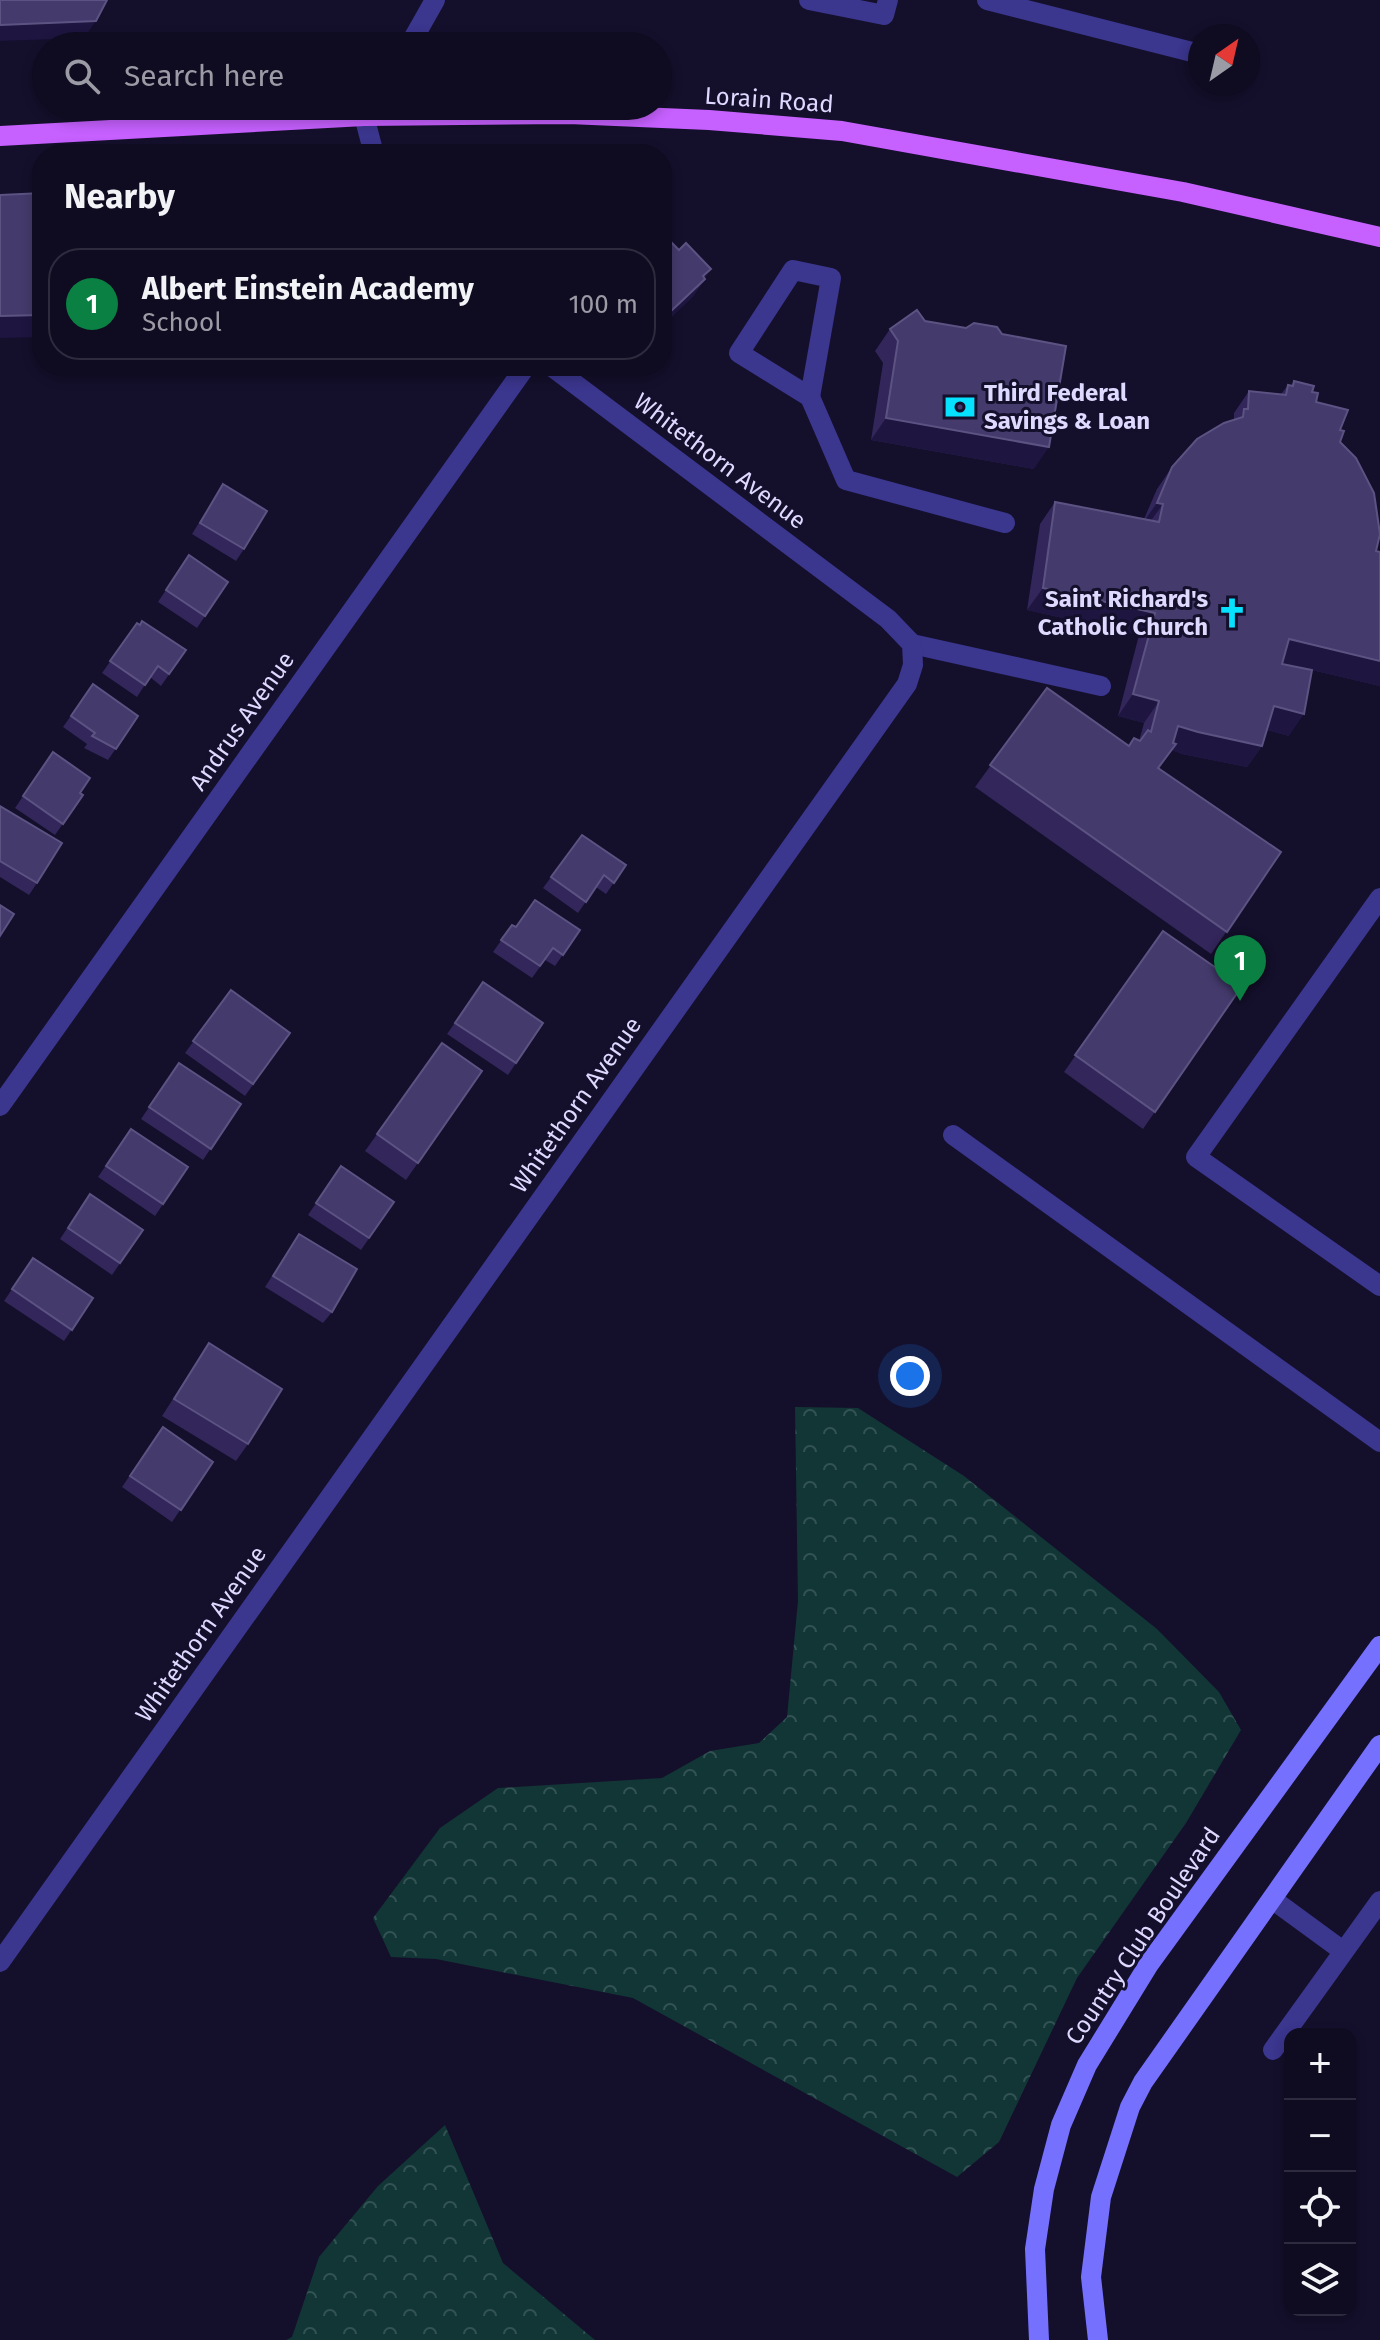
<!DOCTYPE html>
<meta charset="utf-8">
<style>
:root{--surface:#0f0b20;--page:#1d192d;--text:#f1f3f6;--muted:#9b9ba5;--line:#2f2b3e;--accent:#0b8043}
body{margin:0;font-family:"Fira Sans",sans-serif;background:var(--page);color:var(--text)}
.controls{position:absolute;right:24px;bottom:24px;display:grid;overflow:hidden;border-radius:16px;box-shadow:0 4px 12px #0003}
.controls button{width:72px;height:72px;display:grid;place-items:center;padding:0;border:0;border-bottom:2px solid var(--line);background:var(--surface);color:var(--text);font:40px sans-serif}
.compass{position:absolute;left:1188px;top:24px;width:72px;height:72px;border-radius:50%;background:var(--surface);box-shadow:0 4px 12px #0003;rotate:34deg}
.you{position:absolute;left:910px;top:1376px;width:28px;height:28px;margin:-20px;border:6px solid #fff;border-radius:50%;background:#1a73e8;box-shadow:0 0 0 12px #1a73e833}
.badge{display:grid;place-items:center;width:52px;height:52px;border-radius:50%;background:var(--accent);color:#fff;font-size:26px;font-weight:700}
.pin{position:absolute;translate:-50% -66px;filter:drop-shadow(0 2px 4px #0008)}
.pin::after{content:'';position:absolute;top:42px;width:28px;height:24px;background:inherit;clip-path:polygon(0 0,100% 0,50% 100%)}
.list{margin:0;padding:0;list-style:none}
h2{display:flex;justify-content:space-between;align-items:center;height:104px;margin:0;padding:0 32px;font-size:34px}
h2 small{font-size:26px;font-weight:400;color:var(--muted)}
.list li{display:grid;grid-template-columns:52px 1fr auto;gap:24px;align-items:center;box-sizing:border-box;height:112px;margin:0 16px 16px;padding:0 16px;border:2px solid var(--line);border-radius:32px}
.list b{display:block;font-size:30px;white-space:nowrap}
.list p{margin:0;font-size:26px;white-space:nowrap;color:var(--muted)}
.list em{font-size:26px;font-style:normal;color:var(--muted)}
.icon{flex:none;width:44px;height:44px;fill:none;stroke:currentColor;stroke-width:2;stroke-linecap:round;stroke-linejoin:round}
.map{position:relative;flex:none;width:1380px;height:2340px;overflow:hidden}
.search{position:absolute;background:var(--surface);box-shadow:0 4px 12px #0003;left:32px;top:32px;width:640px;height:88px;display:flex;align-items:center;gap:20px;box-sizing:border-box;padding:0 28px;border-radius:44px;color:var(--muted);font-size:30px}
.panel{position:absolute;background:var(--surface);box-shadow:0 4px 12px #0003;left:32px;top:144px;width:640px;height:232px;border-radius:32px}
.map>svg:first-child{display:block}
.forest{fill:url(#forest-crowns)}
.lines{fill:none;stroke-linecap:round;stroke-linejoin:round}
.lane{stroke:#3b368e;stroke-width:20}
.street{stroke:#3b368e;stroke-width:20}
.secondary{stroke:#7670ff;stroke-width:20}
.primary{stroke:#c660ff;stroke-width:20}
.wall{fill:#32265a}
.shaded-wall{fill:#1e1540}
.building{fill:#443a6c;stroke:#5c5383;stroke-width:2}
.labels{text-anchor:middle;dominant-baseline:central;stroke-width:6;stroke-linejoin:round;paint-order:stroke}
.street-label{font-size:24px;fill:#ded9ff;stroke:#140f2b}
.poi-label{font-size:24px;font-weight:bold;fill:#ded9ff;stroke:#140f2b;text-anchor:start}
</style>
<div class="map">
<svg width="1380" height="2340" viewBox="0 0 1380 2340">
<defs>
<pattern id="forest-crowns" width="20" height="18" patternUnits="userSpaceOnUse" patternTransform="scale(2)"><rect width="20" height="18" fill="#113635"/><path d="M2 6a3 3 0 1 1 6 0M12 15a3 3 0 1 1 6 0" fill="none" stroke="#335253"/></pattern>
</defs>
<rect width="100%" height="100%" fill="#140f2b"/>
<!-- forest -->
<g class="forest">
<polygon points="795,1407 858,1408 964,1476 1157,1629 1219,1692 1241,1730 1186,1823 1077,1978 999,2142 957,2177 633,1998 436,1959 391,1957 373,1918 440,1828 498,1788 662,1778 710,1751 759,1743 787,1717 798,1601"/>
<polygon points="445,2125 503,2263 595,2340 286,2340 292,2337 319,2257 378,2186"/>
</g>
<g class="lines">
<!-- lane -->
<g class="lane">
<polyline points="809,0 884,15 888,0"/>
<polyline points="987,0 1200,54"/>
<polyline points="409,46 435,0"/>
<polygon points="793,270 831,278 810,397 739,353"/>
<polyline points="810,397 846,480 1005,523"/>
<polyline points="912,644 1101,686"/>
<polyline points="1380,898 1196,1157 1380,1286"/>
<polyline points="953,1135 1380,1442"/>
<polyline points="1272,1899 1343,1951"/>
<polyline points="1273,2050 1380,1901"/>
</g>
<!-- street -->
<g class="street">
<polyline points="364,116 374,154"/>
<polyline points="0,1106 526,366"/>
<polyline points="0,1962 907,684 913,665 912,644 888,619 551,366"/>
</g>
<!-- secondary -->
<g class="secondary">
<polyline points="1039,2340 1035,2249 1044,2189 1061,2125 1087,2065 1149,1964 1380,1646"/>
<polyline points="1098,2340 1091,2277 1101,2197 1130,2107 1143,2082 1380,1745"/>
</g>
<!-- primary -->
<polyline class="primary" points="0,136 364,116 569,114 709,120 842,131 1183,192 1380,237"/>
</g>
<!-- wall -->
<g class="wall">
<polygon points="662,233 705,279 693,296 662,326"/>
<polygon points="925,321 1034,469 871,440 883,363 875,351 890,329"/>
<polygon points="1294,381 1312,392 1316,402 1340,430 1340,442 1376,551 1380,686 1282,663 1289,736 1267,730 1262,746 1247,767 1182,754 1172,750 1159,769 1281,852 1211,954 975,787 1047,688 1129,746 1139,741 1144,723 1118,716 1139,635 1027,610 1040,524 1055,502 1144,519 1157,489 1172,467 1234,420 1234,413 1249,391 1281,394 1288,385 1291,386"/>
<polygon points="223,484 244,549 236,561 192,534"/>
<polygon points="189,555 228,582 197,628 158,602"/>
<polygon points="137,623 186,650 161,686 150,677 137,697 102,673"/>
<polygon points="93,684 138,716 108,760 84,748 87,744 63,727"/>
<polygon points="53,752 80,793 83,795 55,835 15,808"/>
<polygon points="0,806 37,883 29,895 0,877"/>
<polygon points="582,835 626,865 606,894 596,887 578,913 543,888"/>
<polygon points="512,925 516,927 580,930 555,966 545,960 532,978 493,952"/>
<polygon points="1163,931 1242,986 1143,1129 1064,1072"/>
<polygon points="483,982 543,1023 508,1075 447,1034"/>
<polygon points="231,990 290,1033 245,1096 185,1053"/>
<polygon points="442,1043 482,1071 406,1180 365,1151"/>
<polygon points="179,1063 241,1104 203,1160 141,1119"/>
<polygon points="131,1129 188,1167 155,1216 98,1177"/>
<polygon points="341,1166 394,1202 361,1250 308,1215"/>
<polygon points="90,1194 143,1230 112,1275 60,1239"/>
<polygon points="299,1234 332,1312 323,1323 265,1287"/>
<polygon points="33,1258 93,1298 64,1341 4,1301"/>
<polygon points="209,1343 248,1444 236,1461 162,1416"/>
<polygon points="163,1427 213,1462 172,1522 122,1487"/>
</g>
<!-- shaded-wall -->
<g class="shaded-wall">
<polygon points="96,21 84,38 0,41 0,25"/>
<polygon points="711,269 693,296 662,326 670,312"/>
<polygon points="42,315 42,337 0,338 0,316"/>
<polygon points="886,418 1049,447 1034,469 871,440"/>
<polygon points="1157,503 1163,504 1147,526 1142,524"/>
<polygon points="1043,588 1155,613 1139,635 1027,610"/>
<polygon points="1289,639 1380,661 1380,686 1273,661"/>
<polygon points="1133,694 1159,701 1144,723 1118,716"/>
<polygon points="1274,706 1304,714 1289,736 1258,728"/>
<polygon points="1178,726 1262,746 1247,767 1182,754 1163,747"/>
</g>
<!-- building -->
<g class="building">
<polygon points="0,0 107,0 96,21 0,25"/>
<polygon points="42,193 42,315 0,316 0,195"/>
<polygon points="662,233 679,250 686,243 711,269 703,276 705,279 670,312 666,308 662,312"/>
<polygon points="917,310 925,321 966,328 974,323 997,327 1002,334 1066,346 1049,447 886,418 898,341 890,329"/>
<polygon points="1294,381 1314,386 1312,392 1318,393 1316,402 1348,410 1340,430 1344,431 1340,442 1356,458 1374,493 1380,534 1376,551 1380,552 1380,661 1289,639 1282,664 1312,670 1304,714 1274,706 1262,746 1198,732 1178,726 1173,743 1176,744 1158,768 1281,852 1227,932 990,765 1047,688 1129,746 1134,738 1140,741 1148,730 1151,732 1159,701 1133,694 1155,613 1043,588 1055,502 1159,522 1163,504 1157,503 1172,467 1197,439 1224,423 1243,417 1244,409 1248,409 1249,391 1286,395 1288,385 1293,386"/>
<polygon points="223,484 267,511 244,549 200,523"/>
<polygon points="189,555 228,582 205,616 166,590"/>
<polygon points="142,621 186,650 169,674 158,666 145,685 110,661 137,623 140,625"/>
<polygon points="93,684 138,716 116,749 92,736 95,733 71,716"/>
<polygon points="53,752 90,778 80,793 83,795 63,824 23,796"/>
<polygon points="0,806 62,843 37,883 0,861"/>
<polygon points="582,835 626,865 614,883 604,875 586,902 551,877"/>
<polygon points="535,900 580,930 563,955 553,948 540,966 501,940 512,925 516,927"/>
<polygon points="0,905 14,914 0,936"/>
<polygon points="1163,931 1242,986 1155,1112 1075,1055"/>
<polygon points="483,982 543,1023 516,1063 455,1023"/>
<polygon points="231,990 290,1033 253,1084 193,1041"/>
<polygon points="442,1043 482,1071 418,1163 377,1134"/>
<polygon points="179,1063 241,1104 211,1149 149,1107"/>
<polygon points="131,1129 188,1167 163,1204 106,1166"/>
<polygon points="341,1166 394,1202 369,1238 316,1203"/>
<polygon points="90,1194 143,1230 120,1263 68,1228"/>
<polygon points="299,1234 357,1269 332,1312 273,1276"/>
<polygon points="33,1258 93,1298 72,1330 12,1289"/>
<polygon points="209,1343 282,1389 248,1444 174,1399"/>
<polygon points="163,1427 213,1462 181,1510 130,1476"/>
</g>
<!-- icons -->
<defs>
<g id="bank-bare" transform="scale(2.4)"><path d="M-6-4H6V4H-6ZM0-2.3a2.3 2.3 0 1 0 0 4.6a2.3 2.3 0 1 0 0-4.6Z" fill="#05e1ff" stroke="#140f2b" stroke-width="2.5" paint-order="stroke"/></g>
<g id="church-bare" transform="scale(2.4)"><path d="M-1.2-6h2.4v3.5h3.3v2.4h-3.3V6h-2.4V-.1h-3.3v-2.4h3.3Z" fill="#05e1ff" stroke="#140f2b" stroke-width="2.5" paint-order="stroke"/></g>
</defs>
<g fill-rule="evenodd">
<use href="#bank-bare" x="960" y="407"/>
<use href="#church-bare" x="1232" y="613"/>
</g>
<g class="labels">
<!-- street labels -->
<g class="street-label">
<text transform="translate(769 100) rotate(4)">Lorain Road</text>
<text transform="translate(720 461) rotate(37)">Whitethorn Avenue</text>
<text transform="translate(242 721) rotate(-55)">Andrus Avenue</text>
<text transform="translate(576 1105) rotate(-55)">Whitethorn Avenue</text>
<text transform="translate(201 1634) rotate(-55)">Whitethorn Avenue</text>
<text transform="translate(1143 1936) rotate(-56)">Country Club Boulevard</text>
</g>
<!-- poi labels -->
<g class="poi-label">
<text x="984" y="393">Third Federal<tspan x="984" dy="28">Savings &amp; Loan</tspan></text>
<text x="1208" y="599" text-anchor="end">Saint Richard's<tspan x="1208" dy="28">Catholic Church</tspan></text>
</g>
</g>
</svg>
<div class="controls">
<button>+</button>
<button>−</button>
<button><svg class="icon" aria-label="locate" viewBox="0 0 24 24"><circle cx="12" cy="12" r="6"/><path d="M12 2v4M12 18v4M2 12h4M18 12h4"/></svg></button>
<button><svg class="icon" aria-label="layers" viewBox="0 0 24 24"><path d="M12 4l9 5-9 5-9-5zM3 14l9 5 9-5"/></svg></button>
</div>
<svg class="compass" viewBox="-18 -18 36 36"><path d="M0-13l5 13h-10z" fill="#e53935"/><path d="M0 13l5-13h-10z" fill="#9b9ba5"/></svg>
<div class="you"></div>
<div class="pin badge" style="left:1240px;top:1001px">1</div>
<div class="search"><svg class="icon" aria-label="search" viewBox="0 0 24 24"><circle cx="10" cy="10" r="6"/><path d="M15 15l6 6"/></svg>Search here</div>
<section class="panel">
<h2>Nearby<small></small></h2>
<ul class="list">
<li><span class="badge">1</span><div><b>Albert Einstein Academy</b><p>School</p></div><em>100 m</em></li>
</ul>
</section>
</div>
